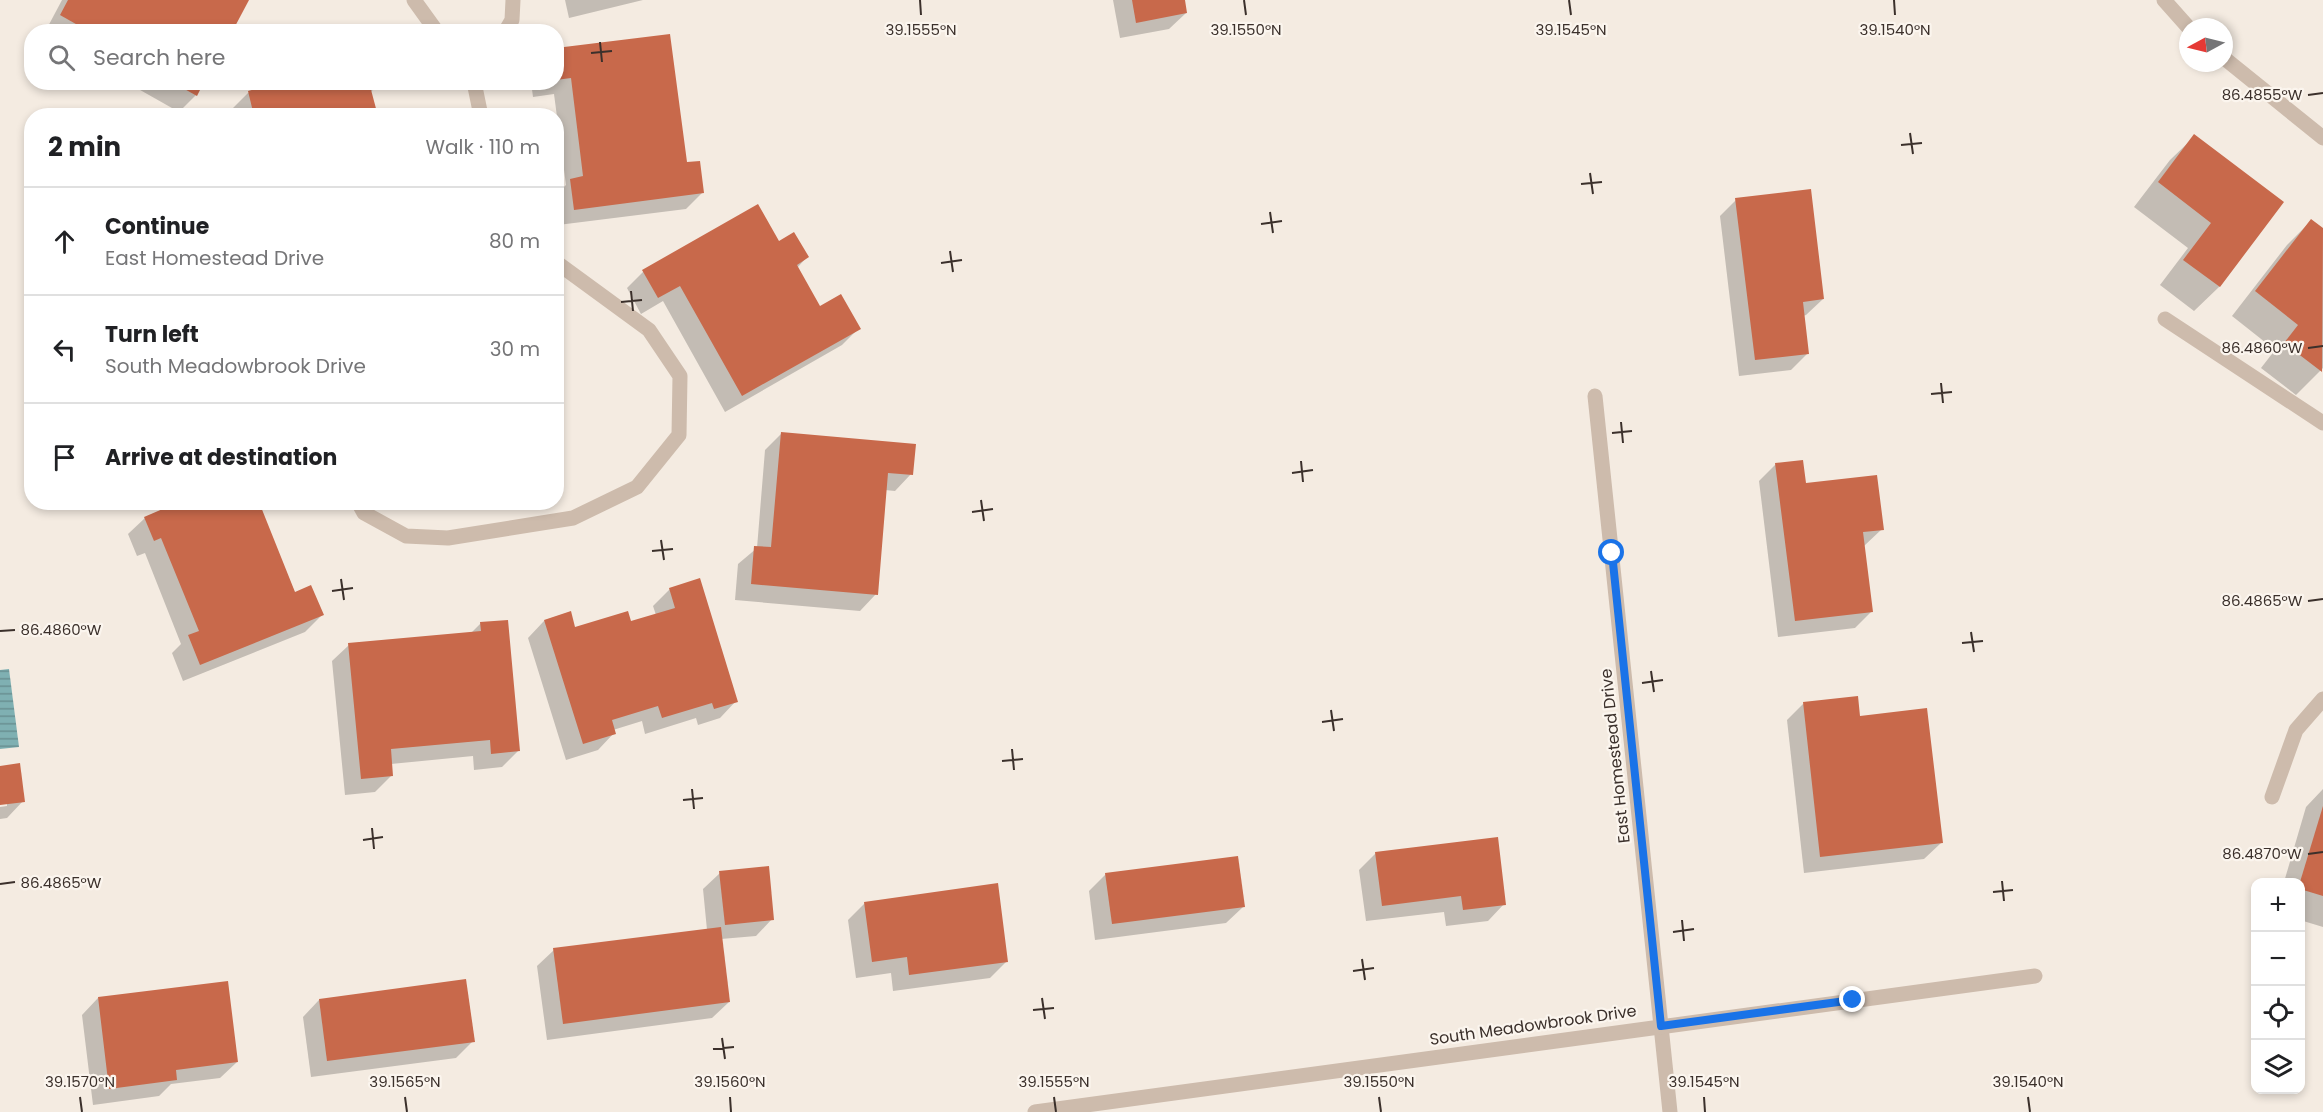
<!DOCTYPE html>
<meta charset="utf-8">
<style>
:root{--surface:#fff;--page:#f6f6f6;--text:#202124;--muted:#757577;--line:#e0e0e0}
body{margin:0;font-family:Poppins,sans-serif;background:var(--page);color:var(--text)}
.controls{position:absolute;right:18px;bottom:18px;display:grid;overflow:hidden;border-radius:12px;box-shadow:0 3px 9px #0003}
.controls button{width:54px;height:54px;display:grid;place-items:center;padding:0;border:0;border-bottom:2px solid var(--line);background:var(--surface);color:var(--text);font:30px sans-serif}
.compass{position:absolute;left:2179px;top:18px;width:54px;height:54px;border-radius:50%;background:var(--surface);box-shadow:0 3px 9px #0003;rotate:263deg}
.stop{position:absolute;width:18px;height:18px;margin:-14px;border:4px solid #1a73e8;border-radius:50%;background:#fff}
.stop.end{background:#1a73e8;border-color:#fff;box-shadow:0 2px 6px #0008}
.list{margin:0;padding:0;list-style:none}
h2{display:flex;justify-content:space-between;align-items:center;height:78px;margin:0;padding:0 24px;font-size:26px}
h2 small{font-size:20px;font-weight:400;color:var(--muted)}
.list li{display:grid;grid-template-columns:39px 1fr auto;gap:18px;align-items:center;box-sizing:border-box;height:108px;padding:0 24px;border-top:2px solid var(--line)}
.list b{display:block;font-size:22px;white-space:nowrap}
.list p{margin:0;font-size:20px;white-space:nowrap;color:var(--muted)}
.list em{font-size:20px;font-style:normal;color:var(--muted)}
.icon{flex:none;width:33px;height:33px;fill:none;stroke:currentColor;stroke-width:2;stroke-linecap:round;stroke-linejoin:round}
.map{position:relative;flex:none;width:2323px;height:1112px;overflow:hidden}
.search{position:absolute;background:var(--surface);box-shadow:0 3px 9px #0003;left:24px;top:24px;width:540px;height:66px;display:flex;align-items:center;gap:15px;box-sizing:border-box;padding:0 21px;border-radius:24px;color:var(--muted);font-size:22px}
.panel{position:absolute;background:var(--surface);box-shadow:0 3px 9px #0003;left:24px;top:108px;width:540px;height:402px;border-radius:24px}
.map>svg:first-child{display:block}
.water{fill:url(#water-rules)}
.shadow{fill:#0003}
.building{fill:#c8694b}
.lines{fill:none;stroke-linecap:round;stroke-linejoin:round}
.service{stroke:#cdbbac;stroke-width:15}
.minor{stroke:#cdbbac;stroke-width:15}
.route{stroke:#1a73e8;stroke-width:8}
.ticks{fill:none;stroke:#3b302b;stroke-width:2}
.labels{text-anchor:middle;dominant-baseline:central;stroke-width:4.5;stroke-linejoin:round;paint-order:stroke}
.street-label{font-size:16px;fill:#3b302b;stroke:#fbf5ee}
.ticks-label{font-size:15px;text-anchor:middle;fill:#3b302b;stroke:#fbf5ee;stroke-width:4.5;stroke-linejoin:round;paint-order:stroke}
</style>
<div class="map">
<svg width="2323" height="1112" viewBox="0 0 2323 1112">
<defs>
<pattern id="water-rules" width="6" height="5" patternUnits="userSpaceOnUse" patternTransform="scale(1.5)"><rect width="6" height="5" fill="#7fb0b2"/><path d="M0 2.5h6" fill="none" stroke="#699091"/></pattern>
</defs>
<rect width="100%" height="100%" fill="#f4ebe1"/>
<!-- water -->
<polygon class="water" points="9,669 19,747 0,749 0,670"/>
<!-- shadow -->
<g class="shadow">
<polygon points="62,0 247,0 230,32 45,32"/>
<polygon points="565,0 643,0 569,18"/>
<polygon points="1113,0 1184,0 1186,13 1169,29 1120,38"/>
<polygon points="556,50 686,164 703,192 686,209 558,225 556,194 566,185 554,94 533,97 531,82 556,82"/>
<polygon points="126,82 202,82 196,95 179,112"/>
<polygon points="286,82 380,82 370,93 376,116 233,116 232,109 248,93"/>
<polygon points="2195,136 2282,203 2219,287 2194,311 2160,285 2188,248 2134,207 2170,160"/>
<polygon points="1736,200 1823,299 1806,315 1803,316 1808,353 1791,370 1739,376 1720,216"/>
<polygon points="2311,221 2323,230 2323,368 2296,395 2261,368 2275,350 2232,316 2287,245"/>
<polygon points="778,243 807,257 797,268 819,308 859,328 842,345 725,412 663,301 641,314 627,288 643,272"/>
<polygon points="782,433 911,474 895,491 885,490 876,594 860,611 735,600 738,564 757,548 765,450"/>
<polygon points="1776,464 1804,485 1882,529 1864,546 1872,611 1855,628 1778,637 1759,481"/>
<polygon points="183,502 262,502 259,506 295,593 322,615 305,632 183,681 172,653 181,644 145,553 137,556 128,534 145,518"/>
<polygon points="670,589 736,701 720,718 698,725 696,718 645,734 642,721 613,730 614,733 598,750 566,760 528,638 544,621 574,629 630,623 656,615 653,606"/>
<polygon points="481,623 519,750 502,767 474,770 473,756 391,764 392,775 375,792 345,795 332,661 349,645 471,633"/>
<polygon points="1803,704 1859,718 1941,843 1924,859 1804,873 1787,720"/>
<polygon points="0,767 23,801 7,818 0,819 0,807 7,806 7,803 0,804"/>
<polygon points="2323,789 2323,927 2300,920 2300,882 2284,882 2306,807"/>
<polygon points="1376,853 1504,904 1488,921 1446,926 1444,912 1366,921 1359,870"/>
<polygon points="720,873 772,919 756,936 721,939 729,1002 712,1018 547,1040 537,966 554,950 707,930 703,889"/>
<polygon points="1106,874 1243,907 1226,923 1095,940 1089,891"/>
<polygon points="865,903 1007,961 990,978 893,991 891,973 856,978 848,920"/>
<polygon points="98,998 237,1062 220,1078 171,1084 159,1096 93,1105 82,1015"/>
<polygon points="319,1000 473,1041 456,1058 311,1077 303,1017"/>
</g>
<!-- building -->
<g class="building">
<polygon points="68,0 249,0 232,32 90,32 60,15"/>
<polygon points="1132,0 1185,0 1187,13 1136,23"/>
<polygon points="670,34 687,162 700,161 704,193 574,210 570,179 583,176 571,78 556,80 556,48"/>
<polygon points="172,82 204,82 197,96"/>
<polygon points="280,82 380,82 370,86 378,116 254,116 248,91"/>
<polygon points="2194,134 2284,202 2220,287 2183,260 2211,223 2158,182"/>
<polygon points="1811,189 1824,299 1803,302 1809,354 1755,360 1735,198"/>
<polygon points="758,204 779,241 794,232 809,257 797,265 820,306 841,294 861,329 742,396 680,286 658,298 642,270"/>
<polygon points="2311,219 2323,228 2322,372 2284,343 2298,325 2255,291"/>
<polygon points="781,432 916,444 913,475 888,473 878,595 751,584 754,546 771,547"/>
<polygon points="1803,460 1806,483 1877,475 1884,530 1863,532 1873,612 1795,621 1775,463"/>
<polygon points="179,502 259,502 295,592 311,585 324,615 200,665 188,635 199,631 161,538 154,541 144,517"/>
<polygon points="700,578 738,702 714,709 712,703 662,718 658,706 612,720 616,734 583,744 544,620 571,611 575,627 628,611 631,621 675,608 669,588"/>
<polygon points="508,620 520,751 491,754 490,740 391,749 393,776 361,779 348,643 481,631 480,622"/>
<polygon points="1858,696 1860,716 1927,708 1943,843 1820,857 1803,702"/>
<polygon points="20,763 25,802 0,805 0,766"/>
<polygon points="2323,806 2323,896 2300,889 2300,882"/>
<polygon points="1498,837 1506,905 1463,910 1461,896 1382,906 1375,852"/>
<polygon points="1238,856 1245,907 1112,924 1105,873"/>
<polygon points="769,866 774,920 725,925 719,871"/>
<polygon points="998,883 1008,962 909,975 907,957 872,962 864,902"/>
<polygon points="721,927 730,1002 563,1024 553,948"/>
<polygon points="466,979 475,1042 327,1061 319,999"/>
<polygon points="228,981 238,1062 176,1070 177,1080 109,1089 98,997"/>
</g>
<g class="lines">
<!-- service -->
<g class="service">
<polyline points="2165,319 2323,423"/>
<polyline points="2272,797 2296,730 2323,699"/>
</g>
<!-- minor -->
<g class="minor">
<polyline points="414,0 437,32"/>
<polyline points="2164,0 2188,27"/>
<polyline points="505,32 512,20 513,0"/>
<polyline points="2224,58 2323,138"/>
<polyline points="474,82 481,116"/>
<polyline points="1595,396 1670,1112"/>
<polyline points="358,502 364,513 406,536 448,538 573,518 637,487 679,435 680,376 649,330 556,262"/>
<polyline points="1035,1112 2035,976"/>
</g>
</g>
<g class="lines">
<!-- route -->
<polyline class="route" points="1612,553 1661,1026 1853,1000"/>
</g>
<!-- ticks -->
<path class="ticks" d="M920,0L921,15M1244,0L1246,15M1569,0L1571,15M1894,0L1895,15M600,42L602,62M591,53L612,51M2308,95L2323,93M1910,133L1913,154M1901,145L1922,143M1590,173L1593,194M1581,184L1602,182M1270,212L1273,233M1261,224L1282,221M950,251L953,272M941,263L962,260M631,291L633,311M621,302L642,300M2308,348L2323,346M1941,383L1943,403M1931,394L1952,392M1621,422L1623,443M1612,433L1632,431M1301,461L1303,482M1292,473L1313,470M981,500L984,521M972,512L993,509M661,540L664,560M652,551L673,549M341,579L344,600M332,591L353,588M2308,601L2323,599M0,631L15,630M1971,632L1974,652M1962,643L1983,641M1651,671L1654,692M1642,683L1663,680M1331,710L1334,731M1322,722L1343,719M1012,749L1014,770M1002,761L1023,759M692,789L694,809M683,800L703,798M372,828L374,849M363,840L383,837M2308,854L2323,852M2002,881L2004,901M0,884L15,882M1993,892L2013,890M1682,920L1684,941M1673,932L1694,929M1362,959L1365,980M1353,971L1374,968M1042,998L1045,1019M1033,1010L1054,1008M722,1038L725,1059M713,1049L734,1047M80,1097L82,1112M405,1097L407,1112M730,1097L731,1112M1054,1097L1056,1112M1379,1097L1381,1112M1704,1097L1705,1112M2028,1097L2030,1112"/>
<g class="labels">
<!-- street labels -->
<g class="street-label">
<text transform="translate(1615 756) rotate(-96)">East Homestead Drive</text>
<text transform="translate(1533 1025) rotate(-8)">South Meadowbrook Drive</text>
</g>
</g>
<g class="ticks-label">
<text x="921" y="35">39.1555°N</text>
<text x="1246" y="35">39.1550°N</text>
<text x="1571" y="35">39.1545°N</text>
<text x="1895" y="35">39.1540°N</text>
<text x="2262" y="100">86.4855°W</text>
<text x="2262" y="353">86.4860°W</text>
<text x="2262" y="606">86.4865°W</text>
<text x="61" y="635">86.4860°W</text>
<text x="2262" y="859">86.4870°W</text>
<text x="61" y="888">86.4865°W</text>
<text x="80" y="1087">39.1570°N</text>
<text x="405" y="1087">39.1565°N</text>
<text x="730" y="1087">39.1560°N</text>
<text x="1054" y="1087">39.1555°N</text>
<text x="1379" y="1087">39.1550°N</text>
<text x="1704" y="1087">39.1545°N</text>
<text x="2028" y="1087">39.1540°N</text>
</g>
</svg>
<div class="controls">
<button>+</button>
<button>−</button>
<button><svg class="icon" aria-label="locate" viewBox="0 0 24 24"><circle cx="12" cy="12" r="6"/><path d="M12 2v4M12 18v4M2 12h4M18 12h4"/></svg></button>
<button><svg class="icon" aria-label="layers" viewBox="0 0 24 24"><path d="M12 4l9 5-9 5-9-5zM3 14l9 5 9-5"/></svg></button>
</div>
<svg class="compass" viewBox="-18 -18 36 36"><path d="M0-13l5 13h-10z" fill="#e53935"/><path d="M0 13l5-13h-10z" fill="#757577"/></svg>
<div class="stop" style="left:1612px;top:553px"></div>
<div class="stop end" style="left:1853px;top:1000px"></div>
<div class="search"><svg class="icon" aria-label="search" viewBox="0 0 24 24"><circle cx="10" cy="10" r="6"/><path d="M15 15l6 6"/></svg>Search here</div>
<section class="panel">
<h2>2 min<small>Walk · 110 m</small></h2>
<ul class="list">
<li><svg class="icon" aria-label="ahead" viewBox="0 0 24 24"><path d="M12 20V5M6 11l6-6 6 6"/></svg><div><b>Continue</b><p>East Homestead Drive</p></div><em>80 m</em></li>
<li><svg class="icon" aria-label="left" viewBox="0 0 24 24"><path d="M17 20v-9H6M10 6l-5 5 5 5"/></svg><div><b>Turn left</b><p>South Meadowbrook Drive</p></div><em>30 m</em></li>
<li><svg class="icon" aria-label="arrive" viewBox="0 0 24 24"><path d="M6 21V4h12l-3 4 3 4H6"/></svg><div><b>Arrive at destination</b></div></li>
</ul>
</section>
</div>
